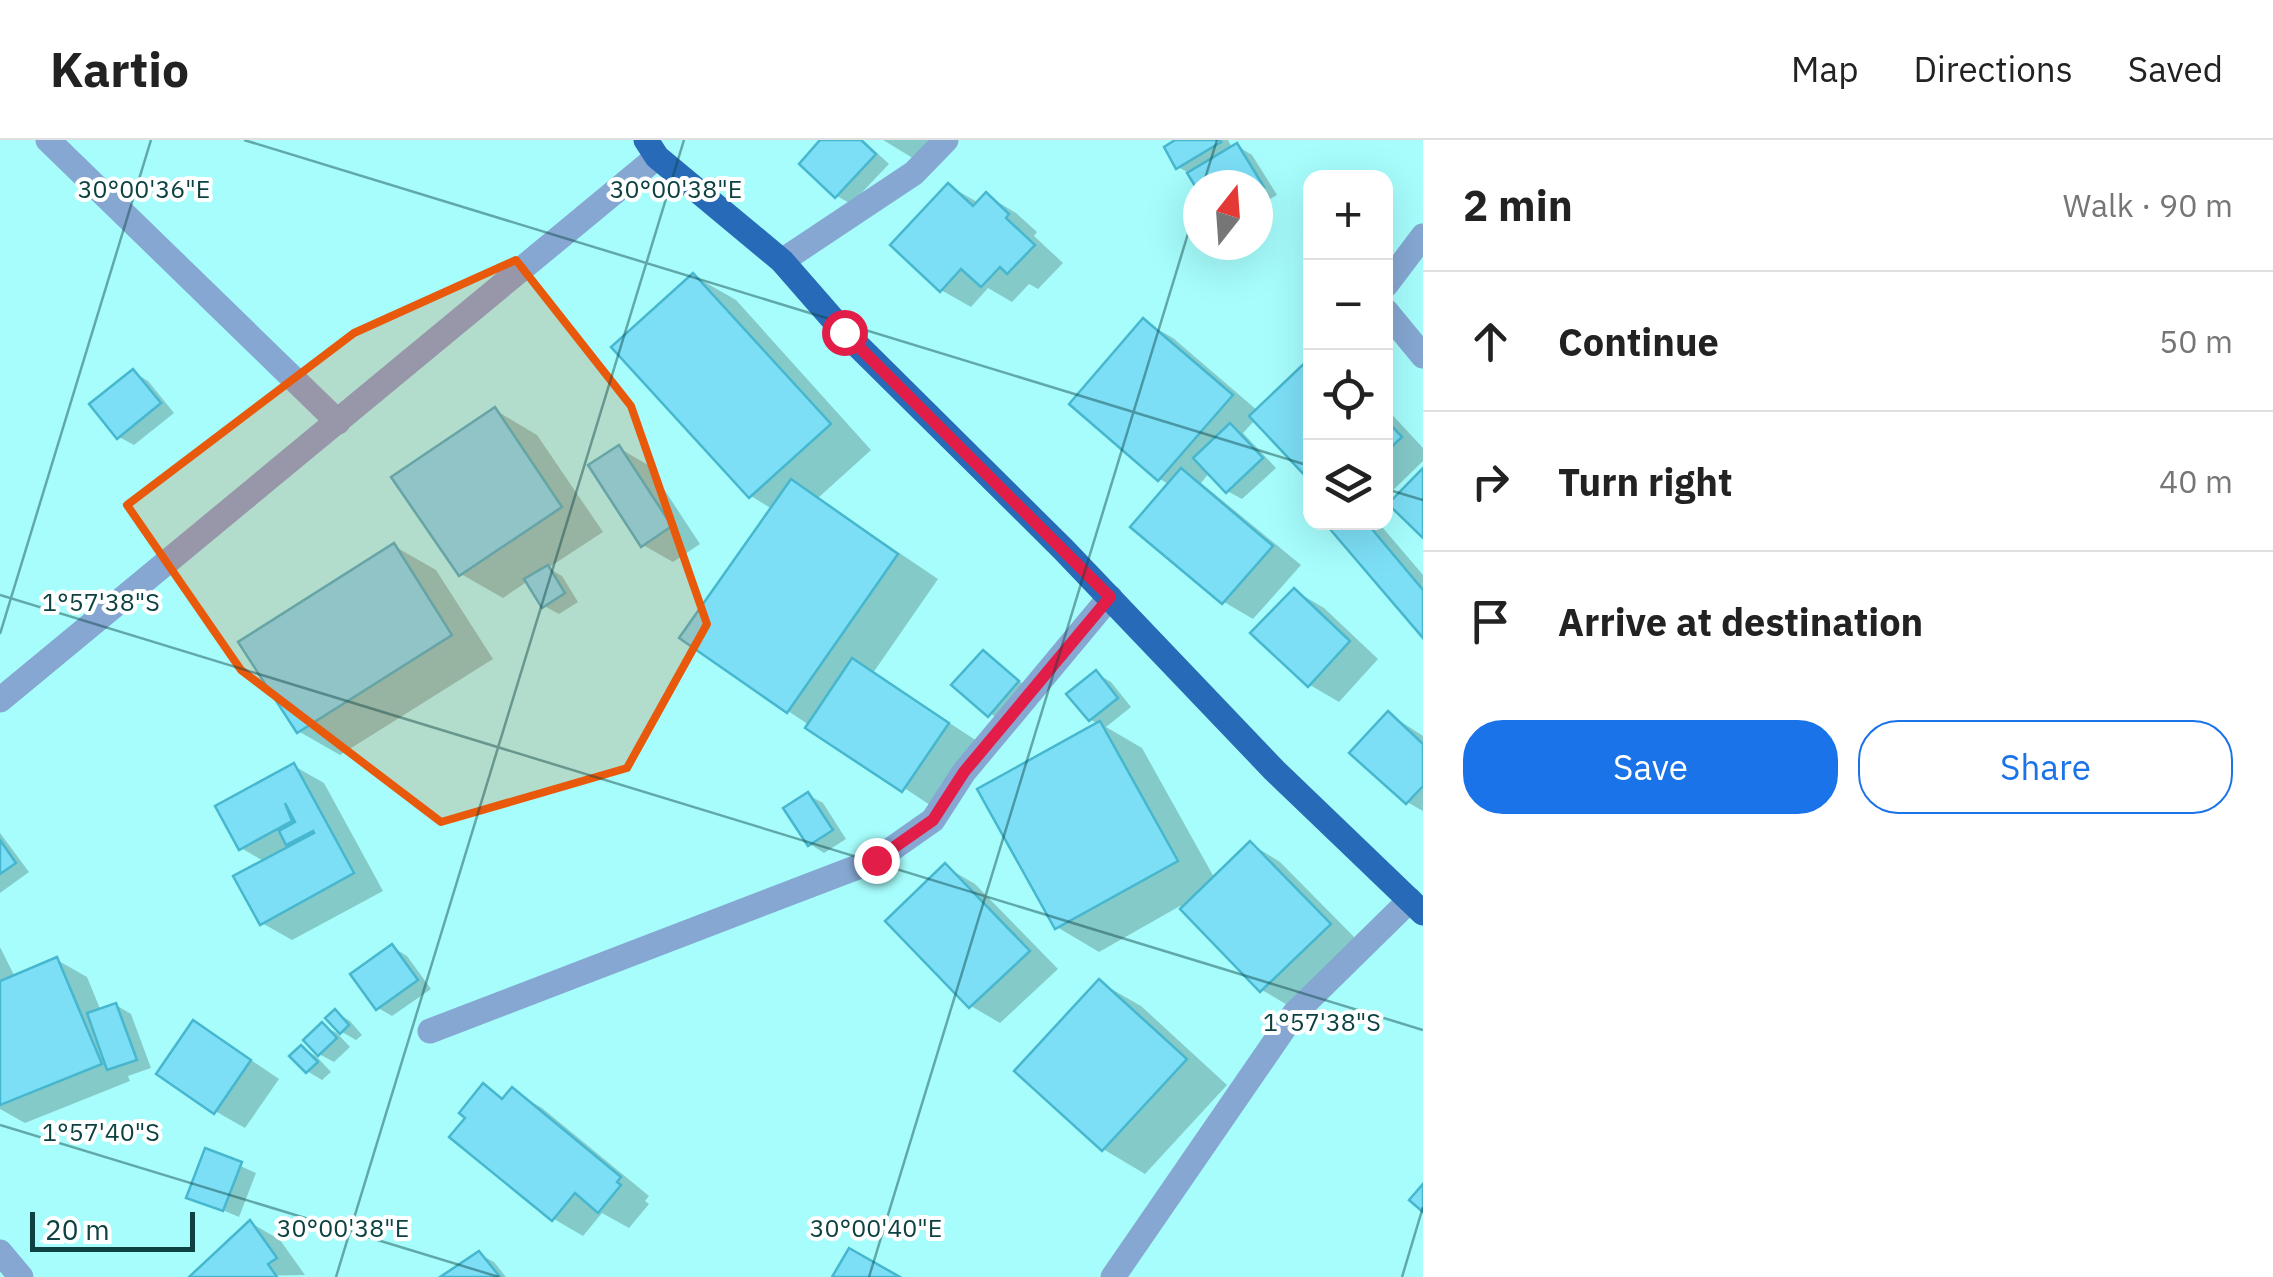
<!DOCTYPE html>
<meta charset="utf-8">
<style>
:root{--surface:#fff;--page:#f2f2f2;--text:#222;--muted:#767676;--line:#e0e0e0;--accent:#1a73e8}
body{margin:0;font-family:"IBM Plex Sans",sans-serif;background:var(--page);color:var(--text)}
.controls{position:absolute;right:30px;top:30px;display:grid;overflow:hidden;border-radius:20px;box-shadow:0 10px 40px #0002}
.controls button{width:90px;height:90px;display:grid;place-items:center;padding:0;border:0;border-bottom:2px solid var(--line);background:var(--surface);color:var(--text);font:50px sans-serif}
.compass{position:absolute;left:1183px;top:30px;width:90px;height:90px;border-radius:50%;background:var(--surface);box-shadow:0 10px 40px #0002;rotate:17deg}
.scale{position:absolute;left:30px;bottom:25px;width:165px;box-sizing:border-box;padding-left:10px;border:5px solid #0e4242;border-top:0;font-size:28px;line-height:35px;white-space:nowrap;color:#0e4242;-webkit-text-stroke:8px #fff;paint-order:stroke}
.stop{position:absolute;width:30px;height:30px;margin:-22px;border:8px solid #e11d48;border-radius:50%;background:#fff}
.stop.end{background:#e11d48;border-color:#fff;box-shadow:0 2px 10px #0008}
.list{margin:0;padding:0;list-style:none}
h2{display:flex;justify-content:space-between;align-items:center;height:130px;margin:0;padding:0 40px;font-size:42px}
h2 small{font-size:32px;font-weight:400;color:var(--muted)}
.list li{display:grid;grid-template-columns:65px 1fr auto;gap:30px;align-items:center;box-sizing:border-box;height:140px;padding:0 40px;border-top:2px solid var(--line)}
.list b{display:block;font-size:38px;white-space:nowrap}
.list em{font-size:32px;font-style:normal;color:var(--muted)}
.actions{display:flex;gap:20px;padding:30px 40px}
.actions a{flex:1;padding:22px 0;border:2px solid var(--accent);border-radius:40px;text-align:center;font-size:35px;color:var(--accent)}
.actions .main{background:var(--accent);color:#fff}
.icon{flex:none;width:55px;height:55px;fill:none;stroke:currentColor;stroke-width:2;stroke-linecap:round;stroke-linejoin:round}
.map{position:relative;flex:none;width:1423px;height:1137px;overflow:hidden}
header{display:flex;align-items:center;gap:60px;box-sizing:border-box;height:140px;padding:0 50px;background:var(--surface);border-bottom:2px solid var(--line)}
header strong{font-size:48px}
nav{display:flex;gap:55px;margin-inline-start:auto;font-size:35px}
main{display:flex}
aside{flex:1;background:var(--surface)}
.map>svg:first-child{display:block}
.shadow{fill:#0003}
.building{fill:#7cdff6;stroke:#46b7ce;stroke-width:2.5}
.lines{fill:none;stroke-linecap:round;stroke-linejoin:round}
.minor{stroke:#85a7d2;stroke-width:25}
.major{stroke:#276ab7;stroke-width:25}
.route{stroke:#e11d48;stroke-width:12}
.marked{fill:#e8590c;fill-opacity:0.2;stroke:#e8590c;stroke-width:8;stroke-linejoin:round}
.ticks{fill:none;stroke:#0e4242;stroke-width:2.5;stroke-opacity:0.45}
.ticks-label{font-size:25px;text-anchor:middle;fill:#0e4242;stroke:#fff;stroke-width:8;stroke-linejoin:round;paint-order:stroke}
</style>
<header>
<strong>Kartio</strong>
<nav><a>Map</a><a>Directions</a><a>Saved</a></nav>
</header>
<main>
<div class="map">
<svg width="1423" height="1137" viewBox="0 0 1423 1137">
<rect width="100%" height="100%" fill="#a6fdfc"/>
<!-- shadow -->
<g class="shadow">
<polygon points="824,0 863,0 889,24 851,64 837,56"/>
<polygon points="883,0 934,0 916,20"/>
<polygon points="1180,0 1228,0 1233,9 1237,6 1252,15 1277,55 1258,66 1258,45 1198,46 1191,34 1178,27"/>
<polygon points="949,46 979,63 986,55 1016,73 1037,92 1034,96 1063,123 1038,149 1029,144 1012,162 988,148 971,167 941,150"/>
<polygon points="694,136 736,160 871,310 818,358 938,439 873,533 977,601 933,667 788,571 772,369 751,356 615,207"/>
<polygon points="1143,181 1173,198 1258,271 1310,221 1310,337 1256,279 1243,293 1276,328 1242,359 1227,351 1210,332 1201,343 1301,425 1253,479 1224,462 1170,345 1160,339"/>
<polygon points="133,232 148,241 174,273 134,305 119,297"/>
<polygon points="1386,268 1423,308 1423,321 1386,357"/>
<polygon points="495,270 537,295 603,392 548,428 562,436 578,462 559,474 544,466 528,441 503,458 461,434"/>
<polygon points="619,308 648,325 700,404 673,422 643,405"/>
<polygon points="1339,382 1374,382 1383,388 1423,435 1423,494"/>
<polygon points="394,406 436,430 493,519 340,615 298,591"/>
<polygon points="1295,451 1324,468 1378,519 1339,562 1310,545"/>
<polygon points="983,513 1032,551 1004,584 955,545"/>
<polygon points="1096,533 1111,542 1131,567 1106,587 1142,608 1215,739 1251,704 1280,722 1359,802 1291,867 1262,850 1180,766 1099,812 1057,787 1099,585 1090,579"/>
<polygon points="1389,574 1423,596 1423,671 1407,662"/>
<polygon points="294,626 324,643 383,751 292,800 262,783 265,722 241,708"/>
<polygon points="808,655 823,663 846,699 824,713 810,704"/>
<polygon points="0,693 29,732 0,753"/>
<polygon points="946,727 975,744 1058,829 1000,883 971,866"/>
<polygon points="0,807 15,837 57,820 87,837 101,871 116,865 131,874 151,928 128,936 130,941 25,983 0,969"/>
<polygon points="392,807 407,816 431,849 392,876 378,868"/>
<polygon points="1099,842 1141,866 1227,945 1145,1034 1103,1009"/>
<polygon points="335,872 350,881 362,895 356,900 342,892"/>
<polygon points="322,885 337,893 350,907 334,922 319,914"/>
<polygon points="223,901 279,939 245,988 215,971"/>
<polygon points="301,908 316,916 331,932 322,940 307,931"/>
<polygon points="484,947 505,959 512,951 542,968 649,1056 645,1061 649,1064 629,1088 602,1073 583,1096 554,1079 468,977"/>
<polygon points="207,1011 256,1033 239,1077 189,1056"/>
<polygon points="251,1083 280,1100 305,1135 193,1137"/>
<polygon points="479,1114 494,1122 506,1137 445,1137"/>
</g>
<!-- building -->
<g class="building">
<polygon points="820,0 861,0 876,14 835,58 799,24"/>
<polygon points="1175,0 1220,0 1221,2 1176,29 1164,7"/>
<polygon points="1237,3 1264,47 1258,50 1258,45 1198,45 1198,51 1187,33"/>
<polygon points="948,43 973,66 986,52 1009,74 1006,78 1035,105 1007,134 1000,127 981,147 961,129 940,152 890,105"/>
<polygon points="693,133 831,284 749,358 611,207"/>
<polygon points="1143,178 1233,255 1158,341 1069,264"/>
<polygon points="1310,218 1310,341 1249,276"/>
<polygon points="133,229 161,263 117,299 89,264"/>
<polygon points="495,267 562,367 459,436 391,337"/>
<polygon points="1386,280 1402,297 1386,312"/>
<polygon points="1230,283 1263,318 1226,353 1193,318"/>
<polygon points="619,305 672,386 641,407 588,325"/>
<polygon points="1181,328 1273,406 1222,464 1130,387"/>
<polygon points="1423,328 1423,398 1388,364"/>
<polygon points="791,339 898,414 787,573 679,498"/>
<polygon points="1336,382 1366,382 1423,450 1423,498 1329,388"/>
<polygon points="394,403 452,495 297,593 238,502"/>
<polygon points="548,425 565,453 542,468 524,439"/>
<polygon points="1294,448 1350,501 1308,547 1250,493"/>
<polygon points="983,510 1019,541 988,577 951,545"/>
<polygon points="852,518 949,583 902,652 805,588"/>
<polygon points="1096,530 1118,558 1089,581 1066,554"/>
<polygon points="1388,571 1423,604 1423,646 1406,664 1349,613"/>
<polygon points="1100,581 1178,721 1055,789 977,649"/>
<polygon points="294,623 354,733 260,785 233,736 314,693 313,691 286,705 279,691 295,682 285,663 292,681 239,710 215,666"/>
<polygon points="808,652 833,690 808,706 783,668"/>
<polygon points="0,700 16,723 0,734"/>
<polygon points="1250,701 1331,784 1260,852 1180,769"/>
<polygon points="945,723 1030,811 969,868 885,781"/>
<polygon points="392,804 418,840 376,870 350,834"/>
<polygon points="57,817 102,924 0,965 0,841"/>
<polygon points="1099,839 1187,919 1102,1011 1014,931"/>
<polygon points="116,863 137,920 107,930 87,873"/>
<polygon points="335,869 349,885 340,894 325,878"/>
<polygon points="193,880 251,920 214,974 156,934"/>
<polygon points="322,882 337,898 318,916 303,900"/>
<polygon points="301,905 318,922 306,933 289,916"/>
<polygon points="483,943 502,959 512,947 621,1037 617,1042 621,1045 598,1073 575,1053 552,1081 449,997 465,978 459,973"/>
<polygon points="205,1008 242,1022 223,1071 186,1058"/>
<polygon points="1423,1044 1423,1072 1409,1060"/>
<polygon points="250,1080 277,1118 268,1124 277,1137 189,1137"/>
<polygon points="849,1108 900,1137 832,1137"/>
<polygon points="479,1111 500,1137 440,1137"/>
</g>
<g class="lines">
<!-- minor -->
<g class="minor">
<polyline points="48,0 338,282"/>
<polyline points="782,121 914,33 946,0"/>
<polyline points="1386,145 1423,96"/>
<polyline points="1386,171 1423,216"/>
<polyline points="0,560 657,17"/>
<polyline points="430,891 876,720 933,680 964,632 1110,457"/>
<polyline points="0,1112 21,1137"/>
<polyline points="1113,1137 1294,874 1410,760"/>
</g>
<!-- major -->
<polyline class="major" points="646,0 657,17 782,121 844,192 1063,409 1274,630 1423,773"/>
</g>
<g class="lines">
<!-- route -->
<polyline class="route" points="844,192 1110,457 964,632 933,680 876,720"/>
</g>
<!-- marked area -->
<path class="marked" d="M516,120L631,266L707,484L627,628L441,682L241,530L127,365L354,193Z"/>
<!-- ticks -->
<path class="ticks" d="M244,0L1310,326M1203,45L1217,0M1386,349L1423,360M0,455L1423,890M0,494L151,0M0,985L499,1137M336,1137L684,0M869,1137L1198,61M1402,1137L1423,1067"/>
<g class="ticks-label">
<text x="144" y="58">30°00'36"E</text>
<text x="676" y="58">30°00'38"E</text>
<text x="101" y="471">1°57'38"S</text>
<text x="1322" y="891">1°57'38"S</text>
<text x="101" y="1001">1°57'40"S</text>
<text x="343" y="1097">30°00'38"E</text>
<text x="876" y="1097">30°00'40"E</text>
</g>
</svg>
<div class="controls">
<button>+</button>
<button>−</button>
<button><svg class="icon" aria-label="locate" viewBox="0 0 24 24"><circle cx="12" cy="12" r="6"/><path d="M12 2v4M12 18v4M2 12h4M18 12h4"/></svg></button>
<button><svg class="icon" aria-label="layers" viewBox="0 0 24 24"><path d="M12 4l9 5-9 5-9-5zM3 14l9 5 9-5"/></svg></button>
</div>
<svg class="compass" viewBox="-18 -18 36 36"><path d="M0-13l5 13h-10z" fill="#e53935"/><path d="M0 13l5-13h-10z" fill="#767676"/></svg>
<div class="scale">20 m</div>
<div class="stop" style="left:844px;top:192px"></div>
<div class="stop end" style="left:876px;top:720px"></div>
</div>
<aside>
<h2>2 min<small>Walk · 90 m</small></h2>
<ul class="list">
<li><svg class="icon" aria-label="ahead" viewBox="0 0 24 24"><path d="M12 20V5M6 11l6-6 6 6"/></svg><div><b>Continue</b></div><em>50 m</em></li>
<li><svg class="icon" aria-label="right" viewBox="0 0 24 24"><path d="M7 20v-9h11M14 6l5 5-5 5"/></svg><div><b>Turn right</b></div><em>40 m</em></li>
<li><svg class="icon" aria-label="arrive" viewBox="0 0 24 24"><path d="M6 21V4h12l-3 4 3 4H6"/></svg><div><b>Arrive at destination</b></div></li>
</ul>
<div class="actions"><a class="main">Save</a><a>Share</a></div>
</aside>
</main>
